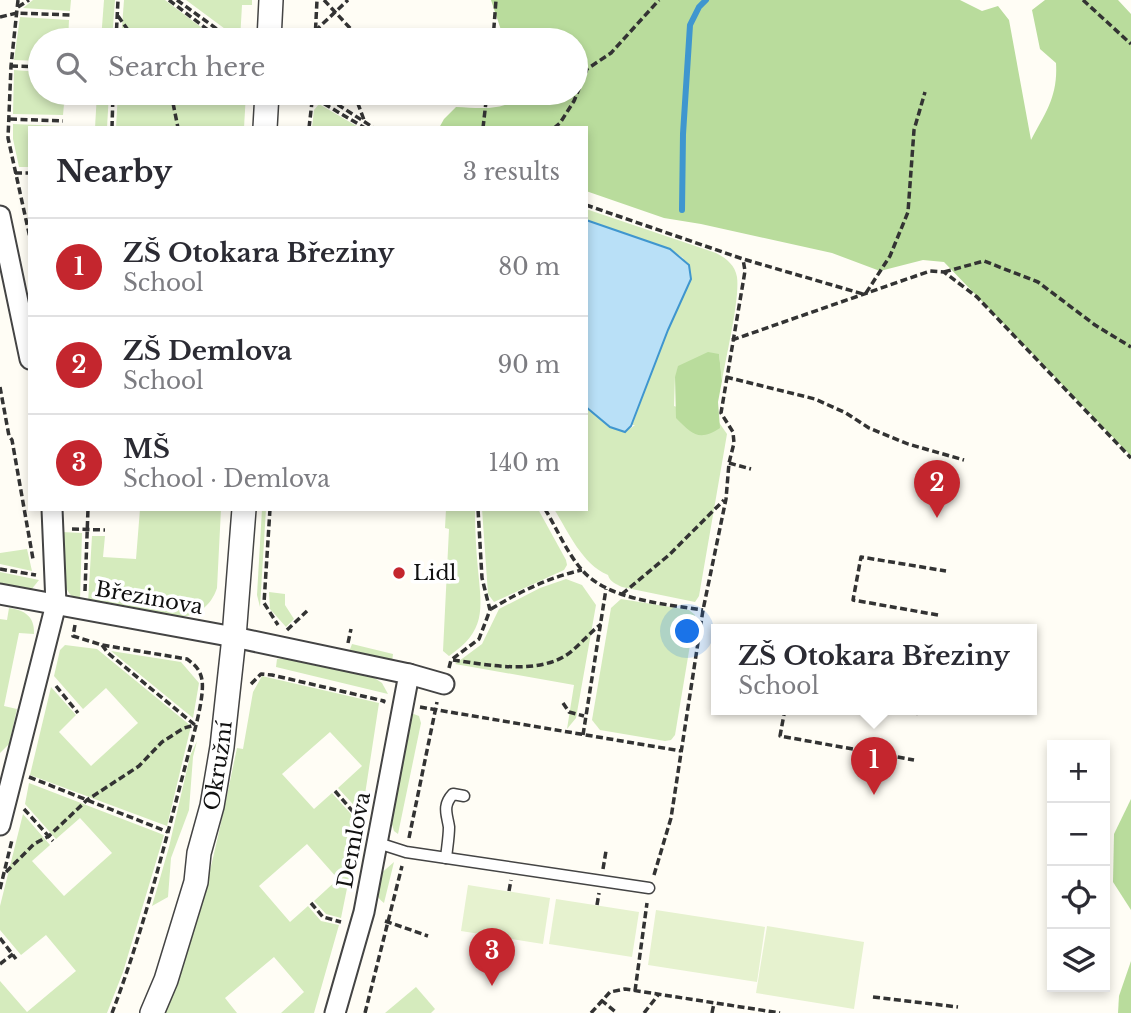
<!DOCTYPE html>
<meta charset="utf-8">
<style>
:root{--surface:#fff;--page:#f2f2f3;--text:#2b2b33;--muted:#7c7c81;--line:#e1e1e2;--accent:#c4262e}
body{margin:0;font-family:"Libre Baskerville",serif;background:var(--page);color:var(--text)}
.controls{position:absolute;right:21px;bottom:21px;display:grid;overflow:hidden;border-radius:0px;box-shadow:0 4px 10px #0003}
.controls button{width:63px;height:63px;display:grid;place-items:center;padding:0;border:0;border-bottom:2px solid var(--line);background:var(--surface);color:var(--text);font:35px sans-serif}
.you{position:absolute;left:688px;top:632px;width:24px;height:24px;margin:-18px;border:5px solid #fff;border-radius:50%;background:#1a73e8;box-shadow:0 0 0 10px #1a73e833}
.badge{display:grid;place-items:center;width:46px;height:46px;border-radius:50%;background:var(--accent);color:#fff;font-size:23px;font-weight:700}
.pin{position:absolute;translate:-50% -58px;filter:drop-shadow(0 2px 4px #0008)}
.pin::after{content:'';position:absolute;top:37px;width:24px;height:21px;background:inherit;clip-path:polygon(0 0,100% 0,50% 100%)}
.popup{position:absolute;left:711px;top:624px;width:326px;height:91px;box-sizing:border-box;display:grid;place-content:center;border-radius:0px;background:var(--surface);filter:drop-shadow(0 2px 5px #0005);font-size:23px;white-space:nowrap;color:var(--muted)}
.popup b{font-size:26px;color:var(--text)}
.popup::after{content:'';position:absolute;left:50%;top:100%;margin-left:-14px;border:14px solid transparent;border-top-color:var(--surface)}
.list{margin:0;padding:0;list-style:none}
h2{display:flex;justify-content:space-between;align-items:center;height:91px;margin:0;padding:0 28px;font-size:30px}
h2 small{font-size:23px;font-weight:400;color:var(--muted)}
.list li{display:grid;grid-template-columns:46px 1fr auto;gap:21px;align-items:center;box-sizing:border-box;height:98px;padding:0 28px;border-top:2px solid var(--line)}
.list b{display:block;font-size:26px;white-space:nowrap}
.list p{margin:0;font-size:23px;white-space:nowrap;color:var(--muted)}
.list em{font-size:23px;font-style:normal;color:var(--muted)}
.icon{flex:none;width:38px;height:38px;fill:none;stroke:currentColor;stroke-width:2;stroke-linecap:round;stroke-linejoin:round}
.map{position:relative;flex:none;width:1131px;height:1013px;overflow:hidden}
.search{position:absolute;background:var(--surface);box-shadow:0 4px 10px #0003;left:28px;top:28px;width:560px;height:77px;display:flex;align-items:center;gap:18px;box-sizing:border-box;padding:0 24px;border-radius:38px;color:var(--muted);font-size:26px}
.panel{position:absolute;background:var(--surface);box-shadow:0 4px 10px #0003;left:28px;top:126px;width:560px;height:385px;border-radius:0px}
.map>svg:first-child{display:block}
.green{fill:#d5ebbd}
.forest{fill:#b9dc9c}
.pitch{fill:#e6f2cf}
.water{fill:#b9e0f7;stroke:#3f96cf;stroke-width:2}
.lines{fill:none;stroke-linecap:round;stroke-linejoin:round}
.stream{stroke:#3f96cf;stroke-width:6}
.service-casing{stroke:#444;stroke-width:13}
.minor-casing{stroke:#444;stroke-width:23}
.tertiary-casing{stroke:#444;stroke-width:26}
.path{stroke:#333;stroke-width:3.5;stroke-dasharray:7 3.5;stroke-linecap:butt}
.service{stroke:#fff;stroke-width:10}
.minor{stroke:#fff;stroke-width:19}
.tertiary{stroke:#fff;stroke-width:23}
.poi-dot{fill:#c4262e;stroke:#fff;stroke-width:2.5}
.labels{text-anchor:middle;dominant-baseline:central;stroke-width:7;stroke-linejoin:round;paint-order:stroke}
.poi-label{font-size:21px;fill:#111;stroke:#fff;text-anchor:start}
.street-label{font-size:21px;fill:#111;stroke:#fff}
</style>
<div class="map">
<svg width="1131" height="1013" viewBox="0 0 1131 1013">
<rect width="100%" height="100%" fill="#fffdf5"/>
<!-- green -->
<g class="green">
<polygon points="33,0 71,0 70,11 23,8"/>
<polygon points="104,0 115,0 112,40 101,40"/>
<polygon points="124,0 165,0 218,40 121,40"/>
<polygon points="186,0 252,0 252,5 242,5 240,40"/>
<polygon points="20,17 69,20 68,40 40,40 40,61 14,60"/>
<polygon points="14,70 40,72 40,93 65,93 63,115 13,114"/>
<polygon points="97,93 109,93 107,128 95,128"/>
<polygon points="118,93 246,93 244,128 116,128"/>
<polygon points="319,104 360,128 312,128 314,110"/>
<polygon points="13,124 62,126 30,128 30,167 19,167 13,139"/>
<path d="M586,209L716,253C726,258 735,265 737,277C740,299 726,356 722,381L719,354L675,377L674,406L718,421L727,434L699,596L695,602L622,587C616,584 610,582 608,575C582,564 569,533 554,509H586V407L610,427L625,432L635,425H632L668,330L691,279L683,258L670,249L586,220Z"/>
<path d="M140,509H221L217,588C211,606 197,617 177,617L88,603L92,536H105L103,557L136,559Z"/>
<polygon points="262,509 266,509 260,607 257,595"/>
<path d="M446,509H475C475,529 476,550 478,570C482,610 486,631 449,656L443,651L449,529L445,528Z"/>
<polygon points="482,509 538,509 566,560 567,565 564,570 494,602 488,594"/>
<path d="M62,532L82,533L80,601C56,593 63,553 62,532Z"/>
<polygon points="27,549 32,571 0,564 0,553"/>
<polygon points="0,572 39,580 31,590 0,588"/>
<polygon points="566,579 582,585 596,605 576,718 567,729 574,685 455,664 482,644 499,609 540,588"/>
<polygon points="269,592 285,594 285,605 294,619 286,627 270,609"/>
<polygon points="621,599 689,610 695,615 675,735 671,740 665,741 600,730 592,720 611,608"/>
<path d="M9,608C25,610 35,617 34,634L19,633L4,706L17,709L9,744L0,753V619L7,620Z"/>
<polygon points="352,644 393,654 392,662 349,652"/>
<polygon points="65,645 97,649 191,726 167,826 30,775 51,687 76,715 59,732 91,766 138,723 106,688 83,709 54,676 60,650"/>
<polygon points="111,651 181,662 199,683 193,718"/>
<polygon points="291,658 373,677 382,683 388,694 276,667 277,659"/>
<path d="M262,676L379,703L362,814L338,788L362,766L330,732L282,774L314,809L332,793L360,824L341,918L326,914L314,901L338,879L307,844L259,886L290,922L308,906L321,921L339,925L314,1013H281L304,992L274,957L225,998L237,1013H165C200,928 218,838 237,748L243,749L253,692Z"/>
<polygon points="411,713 419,716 421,723 398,834 394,831 390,818"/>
<polygon points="197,741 193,757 189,810 171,858 168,897 152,906 169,847 190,756"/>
<polygon points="29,783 164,835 123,972 107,1013 0,1013 0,981 27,1012 76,971 46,935 21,955 0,930 0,906 23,814 50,845 32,861 64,896 112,853 80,818 56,839 25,804"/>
<path d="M394,862L384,903C374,896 376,887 378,876Z"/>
<polygon points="416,987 435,1009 431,1013 385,1013"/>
</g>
<!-- forest -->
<g class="forest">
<path d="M491,0H960L982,11L998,6L1009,20L1031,140C1046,112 1058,96 1056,63L1040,49L1032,10L1045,0H1118L1131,14V456L944,262L923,260L880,271L832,253L701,224L664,218L586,191V128H439L444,119L456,107C482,108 504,112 525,93H576V40H508L503,36Z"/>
<path d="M708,352L719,354L722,381L718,402L720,428C699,442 692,434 676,418L675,377L678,366Z"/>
<polygon points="1131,799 1131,910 1113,882 1114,834"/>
<polygon points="1131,961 1131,1013 1118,1013 1119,996"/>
</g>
<!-- pitch -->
<g class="pitch">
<polygon points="468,885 550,898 543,944 461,931"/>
<polygon points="556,899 639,912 632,957 549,944"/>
<polygon points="656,910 765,927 757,982 648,965"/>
<polygon points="767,926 864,942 854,1009 756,993"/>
</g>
<!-- water -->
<polygon class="water" points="586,220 670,249 689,265 691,279 668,330 631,426 625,432 610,427 586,407"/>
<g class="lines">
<!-- stream -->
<polyline class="stream" points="682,210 683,134 690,25 699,7 706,0"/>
<!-- service casing -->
<g class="service-casing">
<g id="service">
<polyline points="378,843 406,852 649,888"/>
<path d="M446,858C447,848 449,837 449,827C447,814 442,806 453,794L464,796"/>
</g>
</g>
<!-- minor casing -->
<g class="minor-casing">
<g id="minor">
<polyline points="0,216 30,359"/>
<polyline points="0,594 234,637 409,674 364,912 335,1013"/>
<polyline points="409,674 444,684"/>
<polyline points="0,825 56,604 52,509"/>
</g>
</g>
<!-- tertiary casing -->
<g class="tertiary-casing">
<g id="tertiary">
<polyline points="269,40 271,0"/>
<polyline points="265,128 267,93"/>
<path id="s1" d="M152,1013L166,980L196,882L199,853L212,806L222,747L234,637L244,509"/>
</g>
</g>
<!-- path -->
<g class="path">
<polyline points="18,0 11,66 8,138 30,238"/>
<polyline points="169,0 221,40"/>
<polyline points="177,0 232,40"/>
<polyline points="324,0 361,40"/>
<polyline points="1083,0 1131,44"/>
<polyline points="18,7 29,0"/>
<polyline points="118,16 135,40"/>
<polyline points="0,17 17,13 70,15"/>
<polyline points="315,31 348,0"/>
<polyline points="116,40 118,0"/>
<polyline points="315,40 317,0"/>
<polyline points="350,40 353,33"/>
<polyline points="493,40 496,0"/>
<polyline points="11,66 40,67"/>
<polyline points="171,93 178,128"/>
<polyline points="306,93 365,128"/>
<polyline points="320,93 374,128"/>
<polyline points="354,93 364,120"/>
<polyline points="10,119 63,121"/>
<polyline points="112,128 113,93"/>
<polyline points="309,128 313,93"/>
<polyline points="483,128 487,93"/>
<polyline points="554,128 560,123 574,101 587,69 611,53 659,0"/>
<polyline points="15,173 30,173"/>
<polyline points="586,205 743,259 863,294"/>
<polyline points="944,272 984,261 1038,282 1095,325 1131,347"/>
<polyline points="866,293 890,256 908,212 914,130 925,92"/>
<polyline points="732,340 930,271 944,272 977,297 1131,458"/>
<polyline points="726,377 815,399 846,413 869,428 908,444 964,460"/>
<polyline points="0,387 9,436 12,440 33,559"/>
<polyline points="729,463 751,469"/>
<polyline points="270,509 264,603 278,625"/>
<path d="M545,509C557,529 567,553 582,570C608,600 665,604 703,610"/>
<polyline points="72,529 105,530"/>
<polyline points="0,569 36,575"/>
<polyline points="85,591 88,509"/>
<polyline points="622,594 669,555 724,500"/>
<path d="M491,609C519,592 550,577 582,570"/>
<polyline points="938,615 853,600 861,557 946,571"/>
<path d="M75,625L73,636L102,645L187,659C195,665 200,669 202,680C205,699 191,743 186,763C164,847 143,932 112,1013"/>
<polyline points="287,630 307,611"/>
<polyline points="348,643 351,629"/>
<polyline points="102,645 108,653 195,725"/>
<path d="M453,660C489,665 542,676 572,651C582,642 591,632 601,624"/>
<polyline points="449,668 451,660 479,639 490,610 482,578 478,509"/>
<polyline points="251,684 261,674 272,675 384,701 383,703"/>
<polyline points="56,686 78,713"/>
<polyline points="563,703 569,712 584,716"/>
<polyline points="420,707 681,751"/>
<polyline points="785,709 780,736 914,760"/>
<polyline points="890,709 921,714"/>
<polyline points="583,735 606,589"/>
<polyline points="29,777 168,832"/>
<polyline points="335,791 361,821"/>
<polyline points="24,809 53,841"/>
<polyline points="409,838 437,702"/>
<polyline points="603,869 606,851"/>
<polyline points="6,872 34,844 49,836 87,800 139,766 162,742 184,728 195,725"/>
<polyline points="654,875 671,818 703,610 726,499 729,463 734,443 733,432 721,413 745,271 743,259"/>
<polyline points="0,889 12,840"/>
<polyline points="509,891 511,880"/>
<polyline points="311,903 323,917 341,922"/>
<polyline points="597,905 599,893"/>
<polyline points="385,921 428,936"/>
<polyline points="0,938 16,959"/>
<polyline points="0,964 13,954"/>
<polyline points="635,991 647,903"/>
<polyline points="873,997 958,1007"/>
<polyline points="601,1000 617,1013"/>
<polyline points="365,1013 402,866"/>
<polyline points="591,1013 610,992 625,989 780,1013"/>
<polyline points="644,1013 659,994"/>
<polyline points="712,1013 714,1003"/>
</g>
<!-- service -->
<use href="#service" class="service"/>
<!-- minor -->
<use href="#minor" class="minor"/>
<!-- tertiary -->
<use href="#tertiary" class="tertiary"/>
</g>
<!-- markers -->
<circle class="poi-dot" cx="399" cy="573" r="7"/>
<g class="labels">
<!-- poi labels -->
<g class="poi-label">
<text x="413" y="573">Lidl</text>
</g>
<!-- street labels -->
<g class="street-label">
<text transform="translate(149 598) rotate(10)">Březinova</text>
<text stroke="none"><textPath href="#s1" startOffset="257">Okružní</textPath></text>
<text transform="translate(354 840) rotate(-79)">Demlova</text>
</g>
</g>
</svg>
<div class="controls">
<button>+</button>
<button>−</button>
<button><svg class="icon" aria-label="locate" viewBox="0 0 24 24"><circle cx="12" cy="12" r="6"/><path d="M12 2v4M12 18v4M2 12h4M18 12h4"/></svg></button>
<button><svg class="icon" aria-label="layers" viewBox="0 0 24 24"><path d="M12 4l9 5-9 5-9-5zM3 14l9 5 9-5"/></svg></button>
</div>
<div class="you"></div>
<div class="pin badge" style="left:874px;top:795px">1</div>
<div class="popup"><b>ZŠ Otokara Březiny</b>School</div>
<div class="pin badge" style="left:937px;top:518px">2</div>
<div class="pin badge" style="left:492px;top:986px">3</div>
<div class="search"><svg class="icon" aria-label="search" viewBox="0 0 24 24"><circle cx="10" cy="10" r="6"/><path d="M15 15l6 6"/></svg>Search here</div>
<section class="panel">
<h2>Nearby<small>3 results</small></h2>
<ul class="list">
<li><span class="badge">1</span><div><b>ZŠ Otokara Březiny</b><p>School</p></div><em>80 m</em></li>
<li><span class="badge">2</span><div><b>ZŠ Demlova</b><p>School</p></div><em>90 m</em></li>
<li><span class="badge">3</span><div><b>MŠ</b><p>School · Demlova</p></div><em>140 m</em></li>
</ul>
</section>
</div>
